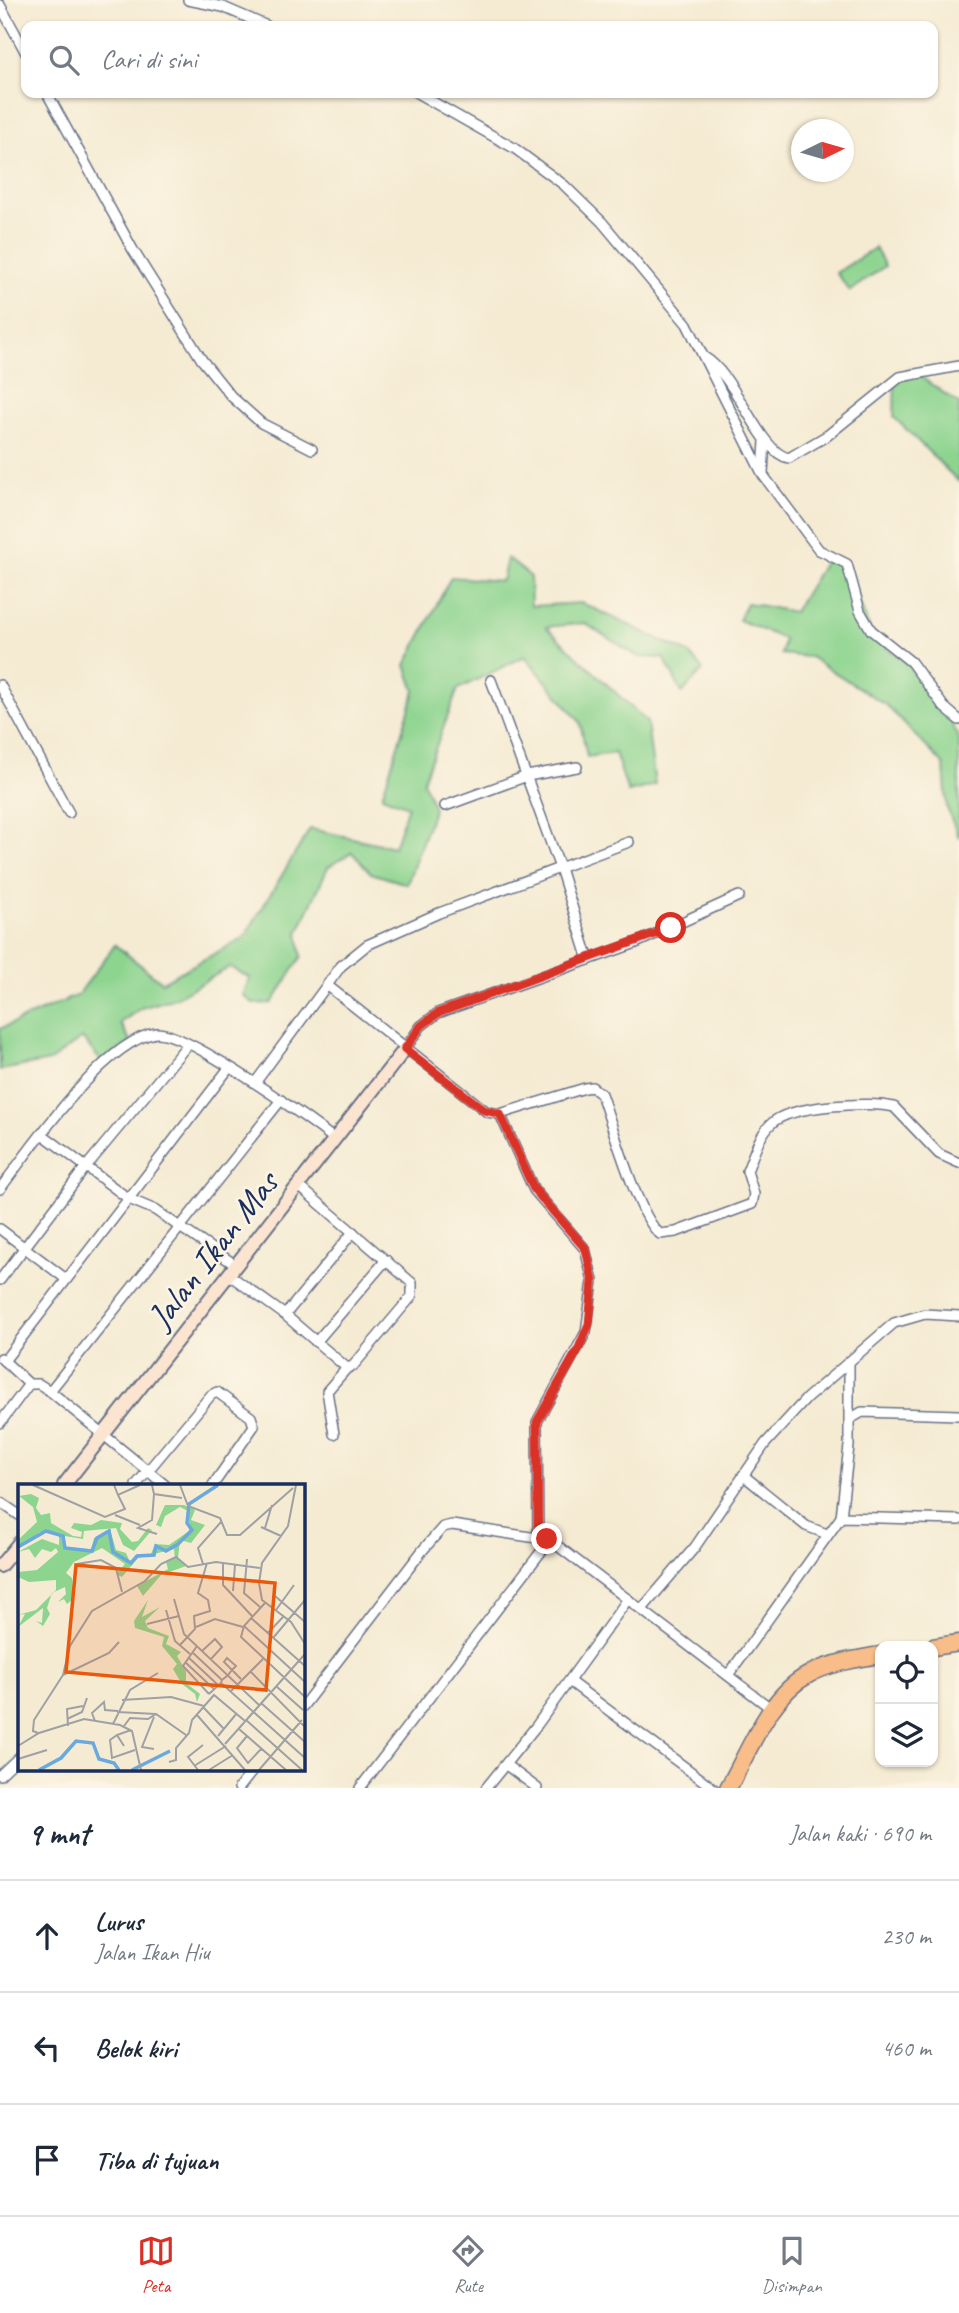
<!DOCTYPE html>
<html lang="id">
<meta charset="utf-8">
<style>
:root{--surface:#fff;--page:#f6f6f7;--text:#1f2937;--muted:#747a83;--line:#e0e1e3;--accent:#d93025}
body{margin:0;font-family:Caveat,sans-serif;background:var(--page);color:var(--text)}
.controls{position:absolute;right:21px;bottom:21px;display:grid;overflow:hidden;border-radius:14px;box-shadow:0 2px 5px #0004}
.controls button{width:63px;height:63px;display:grid;place-items:center;padding:0;border:0;border-bottom:2px solid var(--line);background:var(--surface);color:var(--text);font:35px sans-serif}
.compass{position:absolute;left:791px;top:119px;width:63px;height:63px;border-radius:50%;background:var(--surface);box-shadow:0 2px 5px #0004;rotate:85deg}
.stop{position:absolute;width:21px;height:21px;margin:-16px;border:5px solid #d93025;border-radius:50%;background:#fff}
.stop.end{background:#d93025;border-color:#fff;box-shadow:0 2px 7px #0008}
.list{margin:0;padding:0;list-style:none}
h2{display:flex;justify-content:space-between;align-items:center;height:91px;margin:0;padding:0 28px;font-size:30px}
h2 small{font-size:23px;font-weight:400;color:var(--muted)}
.list li{display:grid;grid-template-columns:46px 1fr auto;gap:21px;align-items:center;box-sizing:border-box;height:112px;padding:0 28px;border-top:2px solid var(--line)}
.list b{display:block;font-size:26px;white-space:nowrap}
.list p{margin:0;font-size:23px;white-space:nowrap;color:var(--muted)}
.list em{font-size:23px;font-style:normal;color:var(--muted)}
.icon{flex:none;width:38px;height:38px;fill:none;stroke:currentColor;stroke-width:2;stroke-linecap:round;stroke-linejoin:round}
.map{position:relative;flex:none;width:959px;height:1788px;overflow:hidden}
.search{position:absolute;background:var(--surface);box-shadow:0 2px 5px #0004;left:21px;right:21px;top:21px;height:77px;display:flex;align-items:center;gap:18px;box-sizing:border-box;padding:0 24px;border-radius:14px;color:var(--muted);font-size:26px}
.sheet{height:427px;background:var(--surface)}
nav{display:flex;justify-content:space-around;align-items:center;box-sizing:border-box;height:98px;border-top:2px solid var(--line);background:var(--surface);font-size:19px;color:var(--muted)}
nav a{display:grid;justify-items:center;gap:4px}
nav .on{color:var(--accent)}
.map>svg:first-child{display:block}
.green{fill:#8dd48f;stroke:#548276;stroke-width:2}
.lines{fill:none;stroke-linecap:round;stroke-linejoin:round}
.street-casing{stroke:#677187;stroke-width:12}
.secondary-casing{stroke:#677187;stroke-width:16}
.highway-casing{stroke:#677187;stroke-width:19}
.street{stroke:#fff;stroke-width:9}
.secondary{stroke:#fce5d0;stroke-width:12}
.highway{stroke:#f8bd89;stroke-width:16}
.route{stroke:#d93025;stroke-width:9}
.labels{text-anchor:middle;dominant-baseline:central;stroke-width:5;stroke-linejoin:round;paint-order:stroke}
.street-label{font-size:35px;fill:#1b2f5e;stroke:#fcf5e5}
.inset-river{fill:none;stroke:#6aa9dd;stroke-width:3.5}
.inset-road{fill:none;stroke:#9ea0a4;stroke-width:2}
.view{fill:#e8590c;fill-opacity:0.15;stroke:#e8590c;stroke-width:3.5}
.inset-edge{fill:none;stroke:#1b2f5e;stroke-width:3.5}
</style>
<div class="map">
<svg width="959" height="1788" viewBox="0 0 959 1788">
<rect width="100%" height="100%" fill="#fcf5e5"/>
<filter id="ink" filterUnits="userSpaceOnUse"><feTurbulence type="fractalNoise" baseFrequency=".0143" numOctaves="2"/><feDisplacementMap in="SourceGraphic" scale="14" xChannelSelector="R" yChannelSelector="G"/><feConvolveMatrix kernelMatrix="1 2 1 2 8 2 1 2 1" color-interpolation-filters="sRGB"/></filter>
<filter id="wash" filterUnits="userSpaceOnUse"><feTurbulence type="fractalNoise" baseFrequency=".00686" numOctaves="4" result="noise"/><feDisplacementMap in="SourceGraphic" scale="28" xChannelSelector="R" yChannelSelector="G"/><feGaussianBlur stdDeviation="1.57" result="paint"/><feColorMatrix in="noise" values="0 0 0 0 0 0 0 0 0 0 0 0 0 0 0 0 0 1.4 0 .05"/><feComposite in="paint" operator="in"/></filter>
<g filter="url(#wash)">
<rect width="100%" height="100%" fill="#f5ebd3"/>
<!-- green -->
<g class="green">
<polygon points="875,248 885,266 850,291 836,273"/>
<polygon points="910,369 959,404 959,482 894,417 895,378"/>
<polygon points="507,558 530,576 531,606 582,603 689,653 703,670 682,693 664,658 639,657 584,623 546,627 647,722 655,785 628,792 615,753 587,757 580,722 525,656 458,689 423,781 434,808 407,884 371,873 352,852 328,867 298,933 302,956 272,1003 254,1004 243,995 250,978 230,967 175,998 141,1008 120,1023 131,1042 101,1061 82,1038 50,1061 0,1070 0,1029 78,995 115,945 162,982 244,938 310,829 394,847 408,806 382,796 415,691 406,665 451,577 502,581"/>
<polygon points="825,561 841,563 847,569 870,630 890,651 903,658 948,715 959,739 959,838 947,808 944,765 886,705 810,657 781,654 784,639 739,620 747,603 794,612"/>
</g>
</g>
<g filter="url(#ink)">
<g class="lines">
<!-- street casing -->
<g class="street-casing">
<g id="street">
<polyline points="188,0 223,7 267,26"/>
<polyline points="0,5 26,53"/>
<polyline points="47,93 133,250 202,360 231,396 261,423 312,449"/>
<polyline points="417,93 514,148 564,185 602,222 687,324 763,475 819,550 847,564 860,611 871,630 911,662 944,707 959,720"/>
<path d="M704,357C737,376 759,453 789,458L828,435L900,377L959,366"/>
<polyline points="763,473 765,441"/>
<polyline points="491,680 560,868 589,960"/>
<polyline points="0,685 69,813"/>
<polyline points="445,806 527,776 577,767"/>
<path d="M328,986L487,1112L500,1114L585,1088L592,1087L601,1094C612,1124 638,1217 660,1234L676,1232L752,1204L754,1194L747,1171C753,1156 760,1133 772,1123C791,1105 870,1101 894,1107L939,1154L959,1163"/>
<polyline points="405,1049 421,1026 438,1013 636,943 739,896"/>
<polyline points="255,1083 341,966 367,945 439,913 629,842"/>
<polyline points="500,1114 534,1190 585,1249 593,1281 586,1332 537,1422 538,1537"/>
<polyline points="42,1134 129,1199 155,1210 234,1264"/>
<path d="M0,1189C31,1148 105,1040 156,1033C184,1030 308,1118 334,1139"/>
<polyline points="0,1229 66,1279"/>
<polyline points="228,1274 285,1315 347,1368 353,1366 412,1296 412,1283 299,1186"/>
<polyline points="0,1280 85,1168 188,1044"/>
<polyline points="285,1315 353,1232"/>
<polyline points="316,1342 386,1260"/>
<polyline points="1,1358 29,1384 39,1384 50,1391 165,1485"/>
<polyline points="4,1361 229,1068"/>
<polyline points="50,1391 281,1100"/>
<polyline points="850,1419 862,1412 959,1415"/>
<polyline points="0,1423 29,1384"/>
<polyline points="334,1434 327,1391 347,1368"/>
<polyline points="743,1475 806,1526 827,1534"/>
<polyline points="136,1485 211,1395 217,1392 251,1417 254,1426 213,1485"/>
<polyline points="0,1502 19,1515"/>
<polyline points="841,1517 849,1446 849,1363"/>
<polyline points="642,1609 695,1547 765,1444 807,1398 894,1323 925,1314 959,1316"/>
<polyline points="729,1674 841,1517 959,1520"/>
<polyline points="569,1681 713,1788"/>
<polyline points="303,1706 422,1551 443,1527 452,1525 550,1540 773,1710"/>
<polyline points="506,1765 537,1788"/>
<polyline points="0,1775 19,1757"/>
<polyline points="239,1788 254,1769"/>
<polyline points="360,1788 550,1540"/>
<polyline points="486,1788 537,1725 628,1599"/>
</g>
</g>
<!-- secondary casing -->
<g class="secondary-casing">
<g id="secondary">
<polyline points="64,1485 405,1049"/>
<polyline points="0,1566 19,1543"/>
</g>
</g>
<!-- highway casing -->
<g class="highway-casing">
<g id="highway">
<polyline points="933,1647 959,1643"/>
<path d="M728,1788C749,1752 769,1695 808,1675C828,1663 857,1659 880,1655"/>
</g>
</g>
<!-- street -->
<use href="#street" class="street"/>
<!-- secondary -->
<use href="#secondary" class="secondary"/>
<!-- highway -->
<use href="#highway" class="highway"/>
</g>
</g>
<g class="lines" filter="url(#ink)">
<!-- route -->
<polyline class="route" points="547,1539 538,1537 537,1422 579,1348 589,1324 593,1281 586,1249 534,1189 500,1114 484,1110 405,1049 421,1026 438,1013 671,928"/>
</g>
<g class="labels">
<!-- street labels -->
<g class="street-label">
<text transform="translate(213 1250) rotate(-52)">Jalan Ikan Mas</text>
</g>
</g>
<!-- overview -->
<g transform="translate(18 1484)">
<rect width="287" height="287" fill="#f5ebd3"/>
<path d="M13,10L21,14L18,24L23,31L32,29L33,39L55,52L63,53L64,48L53,44L56,39L73,41L83,36L104,39L102,45L114,58L120,57L130,44L134,46L116,67L105,61L98,44L66,47L65,55L47,52L46,63L73,66L76,54L92,45L98,66L108,69L112,78L120,70H133L137,60L151,61L171,47L170,27L162,23L147,32L143,43L138,41L147,21H166L177,26L173,36L187,41L173,59L162,56L160,74L168,82L143,91L125,112L119,102L150,85L148,78L157,74L156,65L120,74L104,93L98,90L107,80L84,64L56,78L48,89L54,94L56,114L49,120L46,115L40,118L48,110L47,103L34,109L29,124L32,130L25,142L18,137L24,139L25,124L0,143L7,130L0,131L18,126L38,106V96L11,98L0,93V88L19,86L40,68L38,64L33,68L24,65L17,74L11,65L0,68L24,55L41,61V51L22,48L0,65V56L19,38L15,23L1,12ZM130,116L124,133L142,123L127,137L130,144L151,152L148,160L163,168L159,172L168,187V199L182,210L179,218L177,210L164,200L155,185L159,180L144,162L146,153L117,144L116,137Z" fill="#8dd48f"/>
<path class="inset-river" d="M0,63L28,47L45,52L47,64L74,67L79,54L91,47L95,68L113,79L119,72L136,71L138,62L148,67L160,60L174,46L169,39L171,20L200,1M21,286L43,274L58,257L75,259L81,275L96,279L101,286M114,286L152,267"/>
<path class="inset-road" d="M15,1L87,33L107,25L100,11M96,1L100,11L122,1M134,1L136,10L164,14M162,1L170,22L202,34L209,51H222L275,4M278,1L270,42L244,79L241,99L244,116L273,138L287,160M136,10L134,36L120,44L139,50M97,31L122,41M243,43L263,52M247,44L254,21M229,75L226,109L242,123M205,79V101L234,132M59,80L83,76L98,84L104,108M185,80L180,64L203,38M215,107L217,81M257,112L287,138M156,115L166,150L241,221M247,119L226,142L223,153L287,213M148,126L157,157L172,170M258,126L276,101M233,134L287,182M129,140L161,132M226,142L287,198M178,143L197,135L225,143M250,149L265,133M255,154L287,116M162,161L177,145L176,132L192,127L190,116L180,109L189,79M179,162L165,182L191,210M184,167L197,155L204,163L193,175M174,168L204,196M170,173L200,201M167,178L196,205M233,188L286,242M45,191L52,162L74,127L127,97L143,80L158,73L170,83L198,78L242,84M203,199L287,274M258,202L285,226M213,207L245,175M191,210L203,199L204,196L210,191L214,186L218,182L209,174L206,178L223,195M104,216L153,213L186,222M287,218V243M243,219L287,258M185,223L206,245M99,228L138,230M179,231L227,286M49,235L64,228L69,214M228,236L284,286M77,237L74,229L86,218L87,226L100,227M95,240L112,206L140,189M50,242L49,225L65,222M106,242L112,234L130,235L138,230L168,251M221,245L268,286M20,249L15,247L16,236L45,191L91,169L101,158M99,251L92,256L94,274L117,266M200,252L219,229M229,252L219,264L230,279L243,265M207,260L287,170M0,262L21,249L66,235L102,241L114,247L123,286M106,262L99,251L113,246M136,265L124,263L136,233M0,275L29,266M151,278L158,276V264L171,249L174,236L196,211L227,237M176,282L208,262M180,286L170,273L185,261M191,286L215,271M241,286L284,236"/>
<path class="view" d="M58,81L257,99L248,206L48,188Z"/>
<rect width="287" height="287" class="inset-edge"/>
</g>
</svg>
<div class="controls">
<button><svg class="icon" aria-label="locate" viewBox="0 0 24 24"><circle cx="12" cy="12" r="6"/><path d="M12 2v4M12 18v4M2 12h4M18 12h4"/></svg></button>
<button><svg class="icon" aria-label="layers" viewBox="0 0 24 24"><path d="M12 4l9 5-9 5-9-5zM3 14l9 5 9-5"/></svg></button>
</div>
<svg class="compass" viewBox="-18 -18 36 36"><path d="M0-13l5 13h-10z" fill="#e53935"/><path d="M0 13l5-13h-10z" fill="#747a83"/></svg>
<div class="stop" style="left:671px;top:928px"></div>
<div class="stop end" style="left:547px;top:1539px"></div>
<div class="search"><svg class="icon" aria-label="search" viewBox="0 0 24 24"><circle cx="10" cy="10" r="6"/><path d="M15 15l6 6"/></svg>Cari di sini</div>
</div>
<section class="sheet">
<h2>9 mnt<small>Jalan kaki · 690 m</small></h2>
<ul class="list">
<li><svg class="icon" aria-label="ahead" viewBox="0 0 24 24"><path d="M12 20V5M6 11l6-6 6 6"/></svg><div><b>Lurus</b><p>Jalan Ikan Hiu</p></div><em>230 m</em></li>
<li><svg class="icon" aria-label="left" viewBox="0 0 24 24"><path d="M17 20v-9H6M10 6l-5 5 5 5"/></svg><div><b>Belok kiri</b></div><em>460 m</em></li>
<li><svg class="icon" aria-label="arrive" viewBox="0 0 24 24"><path d="M6 21V4h12l-3 4 3 4H6"/></svg><div><b>Tiba di tujuan</b></div></li>
</ul>
</section>
<nav>
<a class="on"><svg class="icon" aria-label="map" viewBox="0 0 24 24"><path d="M3 6l6-2 6 2 6-2v14l-6 2-6-2-6 2zM9 4v14M15 6v14"/></svg>Peta</a>
<a><svg class="icon" aria-label="directions" viewBox="0 0 24 24"><path d="M12 3l9 9-9 9-9-9zM9 14v-3h6M13 9l2 2-2 2"/></svg>Rute</a>
<a><svg class="icon" aria-label="saved" viewBox="0 0 24 24"><path d="M7 4h10v16l-5-4-5 4z"/></svg>Disimpan</a>
</nav>
